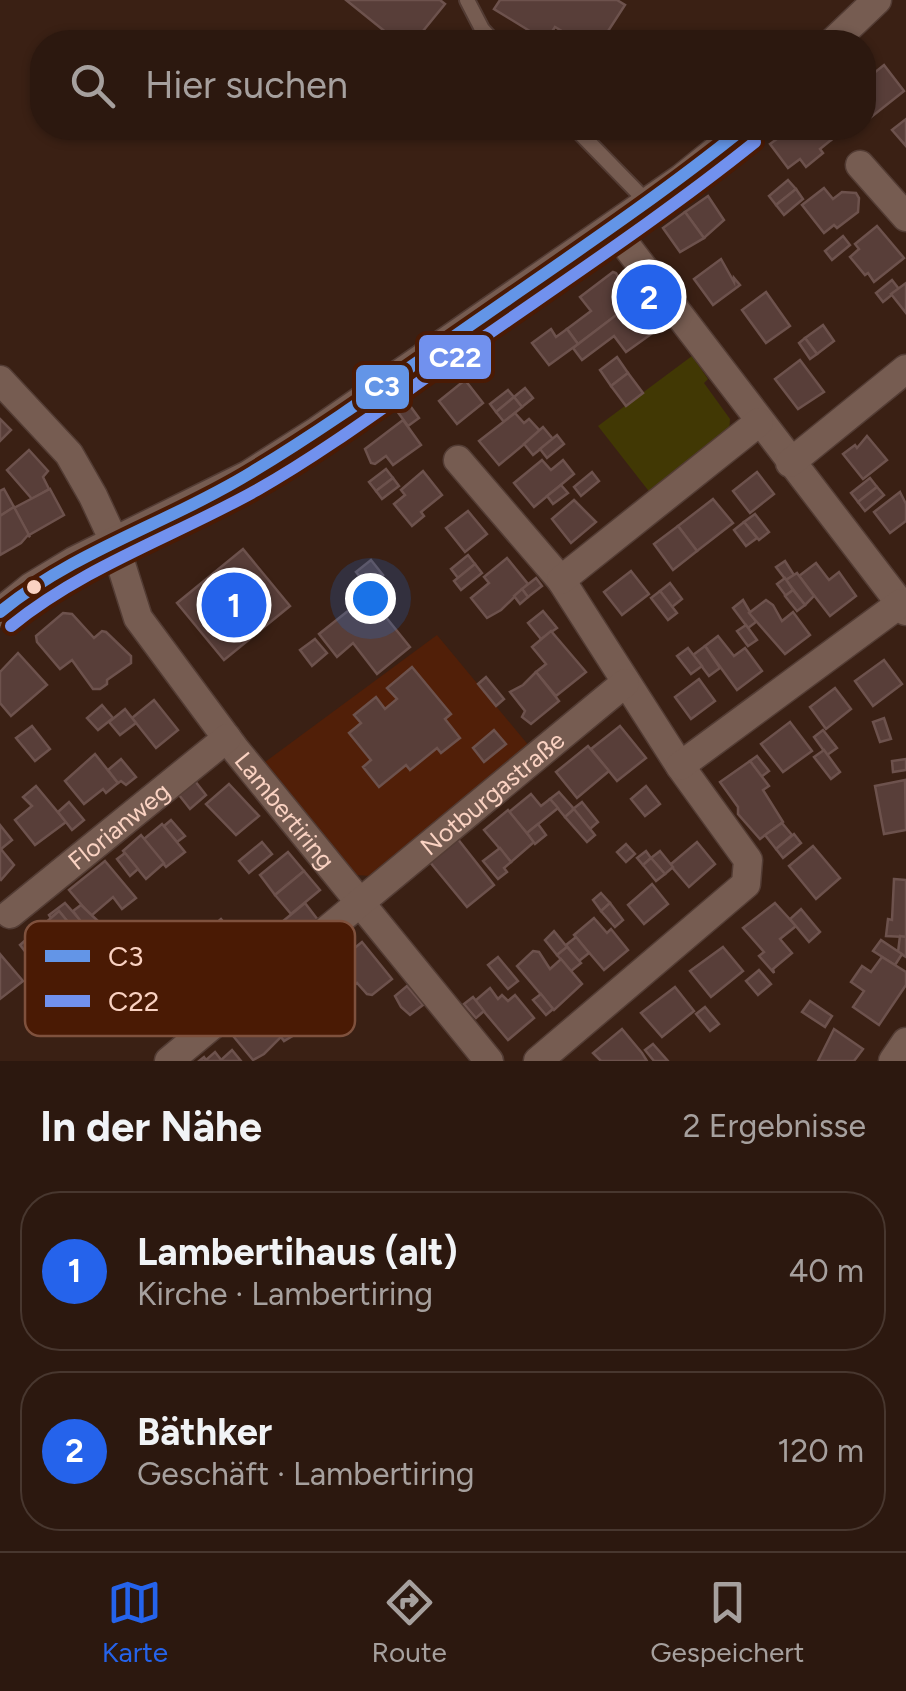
<!DOCTYPE html>
<html lang="de">
<meta charset="utf-8">
<style>
:root{--surface:#2c180f;--page:#38251d;--text:#f1f3f6;--muted:#a6a09e;--line:#48372f;--accent:#2563eb}
body{margin:0;font-family:Figtree,sans-serif;background:var(--page);color:var(--text)}
.you{position:absolute;left:370px;top:598px;width:35px;height:35px;margin:-25px;border:8px solid #fff;border-radius:50%;background:#1a73e8;box-shadow:0 0 0 15px #1a73e833}
.badge{display:grid;place-items:center;width:65px;height:65px;border-radius:50%;background:var(--accent);color:#fff;font-size:32px;font-weight:700}
.pin{position:absolute;translate:-50% -50%;border:5px solid #fff;box-shadow:0 2px 10px #0006}
.list{margin:0;padding:0;list-style:none}
h2{display:flex;justify-content:space-between;align-items:center;height:130px;margin:0;padding:0 40px;font-size:42px}
h2 small{font-size:32px;font-weight:400;color:var(--muted)}
.list li{display:grid;grid-template-columns:65px 1fr auto;gap:30px;align-items:center;box-sizing:border-box;height:160px;margin:0 20px 20px;padding:0 20px;border:2px solid var(--line);border-radius:40px}
.list b{display:block;font-size:38px;white-space:nowrap}
.list p{margin:0;font-size:32px;white-space:nowrap;color:var(--muted)}
.list em{font-size:32px;font-style:normal;color:var(--muted)}
.icon{flex:none;width:55px;height:55px;fill:none;stroke:currentColor;stroke-width:2;stroke-linecap:round;stroke-linejoin:round}
.map{position:relative;flex:none;width:906px;height:1061px;overflow:hidden}
.search{position:absolute;background:var(--surface);box-shadow:0 2px 8px #0004;left:30px;right:30px;top:30px;height:110px;display:flex;align-items:center;gap:25px;box-sizing:border-box;padding:0 35px;border-radius:40px;color:var(--muted);font-size:38px}
.sheet{height:490px;background:var(--surface)}
nav{display:flex;justify-content:space-around;align-items:center;box-sizing:border-box;height:140px;border-top:2px solid var(--line);background:var(--surface);font-size:28px;color:var(--muted)}
nav a{display:grid;justify-items:center;gap:5px}
nav .on{color:var(--accent)}
.map>svg:first-child{display:block}
.built{fill:#511f08}
.green{fill:#413804}
.building{fill:#583e39;stroke:#6d524d;stroke-width:2.5}
.lines{fill:none;stroke-linecap:round;stroke-linejoin:round}
.lane-casing{stroke:#533c34;stroke-width:18}
.street-casing{stroke:#533c34;stroke-width:31}
.lane{stroke:#765c51;stroke-width:14}
.street{stroke:#765c51;stroke-width:28}
.bus-1-casing{stroke:#4a1a04;stroke-width:20}
.bus-2-casing{stroke:#4a1a04;stroke-width:20}
.bus-1{stroke:#6395e7;stroke-width:12}
.bus-2{stroke:#7191ee;stroke-width:12}
.bus-dot{fill:#fad2c2;stroke:#4a1a04;stroke-width:4}
.labels{text-anchor:middle;dominant-baseline:central;stroke-width:9;stroke-linejoin:round;paint-order:stroke}
.street-label{font-size:25px;fill:#fad2c2;stroke:#4a1a04}
.key{fill:#4a1a04;stroke:#7f513d;stroke-width:2.5}
.key-label{font-size:28px;fill:#fad2c2}
.line-badge{stroke:#4a1a04;stroke-width:4}
.badge-label{font-size:28px;text-anchor:middle;font-weight:bold;fill:#fff}
</style>
<div class="map">
<svg width="906" height="1061" viewBox="0 0 906 1061">
<rect width="100%" height="100%" fill="#3a2014"/>
<!-- built -->
<polygon class="built" points="437,635 530,747 370,876 356,875 265,762"/>
<!-- green -->
<polygon class="green" points="692,356 708,379 704,383 730,419 729,433 651,494 598,426"/>
<!-- building -->
<g class="building">
<polygon points="346,0 440,0 445,4 414,42 398,42"/>
<polygon points="500,0 617,0 625,5 601,42 580,42 555,27 546,41 494,9"/>
<polygon points="884,65 904,91 870,118 864,109 864,81"/>
<polygon points="906,119 906,146 892,130"/>
<polygon points="792,128 821,128 831,140 820,149 823,153 806,167 800,159 788,168 770,144"/>
<polygon points="821,128 835,128 840,133 831,140"/>
<polygon points="788,180 796,189 776,205 769,196"/>
<polygon points="824,188 833,199 842,192 856,193 859,198 858,212 837,228 834,225 824,233 802,205"/>
<polygon points="796,189 803,199 784,215 776,205"/>
<polygon points="708,196 724,220 704,238 685,212"/>
<polygon points="685,212 704,238 680,252 663,228"/>
<polygon points="877,226 904,258 874,282 868,273 865,275 850,257 859,249 855,244"/>
<polygon points="843,236 850,245 832,260 825,251"/>
<polygon points="721,259 734,282 734,278 740,285 713,305 694,279"/>
<polygon points="613,272 616,273 634,302 578,344 567,329 591,311 580,297"/>
<polygon points="892,280 899,289 883,302 876,293"/>
<polygon points="906,283 906,313 891,294"/>
<polygon points="766,292 790,326 766,343 742,310"/>
<polygon points="632,303 654,332 626,352 614,336 582,360 573,348"/>
<polygon points="823,325 834,341 817,354 805,338"/>
<polygon points="551,329 556,337 567,329 578,344 549,365 532,343"/>
<polygon points="805,338 817,354 810,359 799,343"/>
<polygon points="617,357 628,373 611,386 600,370"/>
<polygon points="800,360 824,392 798,409 775,379"/>
<polygon points="628,373 643,393 626,406 611,386"/>
<polygon points="465,380 483,403 457,424 439,401"/>
<polygon points="525,388 533,398 522,407 514,397"/>
<polygon points="508,390 514,397 496,412 490,404"/>
<polygon points="514,397 522,407 504,422 496,412"/>
<polygon points="408,403 419,418 408,426 397,411"/>
<polygon points="515,413 524,423 529,419 540,431 499,465 479,441"/>
<polygon points="0,419 11,430 0,441"/>
<polygon points="403,420 421,445 393,465 386,456 375,464 371,463 365,449"/>
<polygon points="543,427 553,439 533,455 524,444"/>
<polygon points="557,435 564,444 547,458 540,449"/>
<polygon points="867,436 887,460 863,479 843,454 855,445 857,448"/>
<polygon points="29,450 48,471 43,477 49,489 32,499 7,470"/>
<polygon points="542,460 551,470 563,460 574,474 534,507 514,483"/>
<polygon points="386,469 393,478 376,491 369,482"/>
<polygon points="423,471 442,495 421,512 424,516 412,526 394,504 405,495 401,490"/>
<polygon points="592,472 599,481 581,496 574,487"/>
<polygon points="757,472 774,494 750,513 733,491"/>
<polygon points="393,478 399,486 382,499 376,491"/>
<polygon points="870,478 877,487 858,502 851,493"/>
<polygon points="561,485 568,493 553,504 547,496"/>
<polygon points="877,487 884,495 865,511 858,502"/>
<polygon points="4,489 14,507 0,516 0,491"/>
<polygon points="50,489 64,515 29,535 14,508"/>
<polygon points="900,492 906,504 906,521 890,533 874,512"/>
<polygon points="713,499 733,523 697,551 678,526"/>
<polygon points="574,500 596,522 571,543 552,519"/>
<polygon points="14,507 30,537 28,535 21,543 0,555 0,516"/>
<polygon points="468,511 487,534 465,552 446,528"/>
<polygon points="755,514 769,532 759,540 744,522"/>
<polygon points="744,522 757,538 746,546 734,530"/>
<polygon points="678,526 697,551 673,570 654,544"/>
<polygon points="243,549 290,606 224,660 177,603"/>
<polygon points="468,555 475,564 458,578 451,569"/>
<polygon points="507,558 528,584 501,610 487,618 471,598 489,583 484,577"/>
<polygon points="371,560 383,575 368,587 356,572"/>
<polygon points="785,561 794,575 786,580 776,567"/>
<polygon points="816,563 829,580 839,572 856,596 830,616 799,576"/>
<polygon points="475,564 482,573 461,590 454,581"/>
<polygon points="631,571 649,594 622,615 604,592"/>
<polygon points="797,573 814,596 805,605 786,580"/>
<polygon points="536,578 542,586 528,597 522,589"/>
<polygon points="785,578 793,590 786,596 777,584"/>
<polygon points="670,583 682,599 672,607 660,591"/>
<polygon points="522,589 528,597 520,604 514,596"/>
<polygon points="793,590 805,605 797,611 785,596"/>
<polygon points="660,591 677,613 668,620 651,598"/>
<polygon points="368,595 410,647 377,674 353,643 337,657 319,634"/>
<polygon points="743,600 756,622 748,628 733,608"/>
<polygon points="766,600 773,605 782,621 793,612 810,635 785,654 749,613"/>
<polygon points="543,611 557,628 541,639 528,623"/>
<polygon points="63,613 72,614 94,638 102,631 106,632 131,656 131,663 107,680 107,684 100,689 93,689 72,660 60,669 37,642 36,636"/>
<polygon points="746,625 757,640 748,646 737,631"/>
<polygon points="551,631 586,672 556,696 536,672 546,664 532,647"/>
<polygon points="718,636 734,656 745,648 762,671 737,690 705,646"/>
<polygon points="315,639 327,653 312,666 300,650"/>
<polygon points="705,646 720,668 709,676 693,655"/>
<polygon points="688,648 702,666 691,674 677,656"/>
<polygon points="18,653 47,685 11,716 0,703 0,672"/>
<polygon points="884,660 902,684 873,706 855,681"/>
<polygon points="412,667 451,714 445,719 460,738 441,753 437,748 410,770 406,765 379,787 363,767 371,760 349,733 361,723 354,715 376,697 385,709 397,699 387,688"/>
<polygon points="536,672 559,701 531,724 522,717 525,711 510,692 523,685"/>
<polygon points="486,677 504,699 496,706 478,684"/>
<polygon points="699,679 715,701 691,719 675,697"/>
<polygon points="835,688 851,709 826,729 810,707"/>
<polygon points="154,700 178,730 156,748 132,718"/>
<polygon points="102,705 113,718 98,730 87,718"/>
<polygon points="125,709 136,723 120,735 109,722"/>
<polygon points="884,718 891,739 880,742 873,722"/>
<polygon points="790,722 812,751 783,772 761,744"/>
<polygon points="32,726 50,749 35,761 16,738"/>
<polygon points="620,726 646,758 617,781 591,749"/>
<polygon points="494,730 506,744 484,762 473,748"/>
<polygon points="823,730 837,748 827,755 814,737"/>
<polygon points="588,746 609,771 577,798 556,772"/>
<polygon points="824,750 840,772 831,779 814,757"/>
<polygon points="95,754 118,783 106,793 103,789 84,804 65,781"/>
<polygon points="757,756 769,771 761,777 750,761"/>
<polygon points="121,759 136,777 126,785 121,781 118,783 108,770"/>
<polygon points="906,759 906,770 893,772 892,761"/>
<polygon points="750,761 769,786 763,790 783,822 760,839 738,814 738,807 720,782"/>
<polygon points="905,780 906,830 884,834 875,786"/>
<polygon points="195,781 206,795 190,809 179,795"/>
<polygon points="229,784 259,816 236,835 206,804"/>
<polygon points="36,786 66,822 35,845 15,820 32,806 23,797"/>
<polygon points="646,786 660,804 645,816 631,799"/>
<polygon points="559,792 574,809 565,817 550,799"/>
<polygon points="531,794 541,806 550,799 558,808 527,833 509,812"/>
<polygon points="69,802 84,820 72,830 58,812"/>
<polygon points="582,802 598,822 590,829 573,809"/>
<polygon points="574,809 595,835 587,842 565,817"/>
<polygon points="508,810 534,842 511,862 484,830"/>
<polygon points="171,820 185,836 177,842 164,826"/>
<polygon points="782,823 792,835 776,849 765,835"/>
<polygon points="162,824 185,852 166,867 144,839"/>
<polygon points="538,824 546,835 535,844 527,833"/>
<polygon points="0,825 12,840 1,849 0,848"/>
<polygon points="794,834 801,843 783,858 776,849"/>
<polygon points="141,835 164,863 146,879 123,851"/>
<polygon points="457,838 494,885 467,907 429,861"/>
<polygon points="262,842 272,854 249,873 239,861"/>
<polygon points="697,842 715,864 689,887 670,865"/>
<polygon points="626,844 635,854 626,862 617,852"/>
<polygon points="813,846 840,878 816,899 789,866"/>
<polygon points="0,848 14,865 1,880 0,879"/>
<polygon points="500,848 511,862 504,868 507,872 498,879 483,861"/>
<polygon points="646,851 651,858 643,865 637,858"/>
<polygon points="660,851 673,867 665,874 651,858"/>
<polygon points="288,852 304,871 275,895 260,875"/>
<polygon points="125,853 138,869 130,876 117,859"/>
<polygon points="651,858 665,874 656,881 643,865"/>
<polygon points="105,861 136,898 122,909 113,897 91,916 69,890"/>
<polygon points="304,871 320,890 291,914 275,895"/>
<polygon points="894,879 906,880 906,937 886,936 888,919 892,920"/>
<polygon points="652,884 668,904 644,924 628,905"/>
<polygon points="601,893 610,903 601,911 593,900"/>
<polygon points="65,903 80,920 72,927 59,911 51,918 49,915"/>
<polygon points="305,903 318,920 295,938 282,922"/>
<polygon points="610,903 623,920 615,927 601,911"/>
<polygon points="775,903 796,926 780,939 792,953 773,969 774,973 759,956 764,952 743,928"/>
<polygon points="81,905 100,923 89,932 73,911"/>
<polygon points="801,909 820,932 809,942 790,919"/>
<polygon points="59,911 95,955 77,970 64,955 42,973 20,945"/>
<polygon points="594,918 607,933 611,929 628,950 604,970 574,935"/>
<polygon points="221,919 248,951 216,977 190,945"/>
<polygon points="554,931 567,947 557,955 545,940"/>
<polygon points="900,936 906,937 906,957 898,952"/>
<polygon points="576,937 589,953 579,961 566,945"/>
<polygon points="881,940 902,954 895,965 873,951"/>
<polygon points="362,942 392,979 372,995 367,994 357,983 349,989 331,967"/>
<polygon points="567,947 581,963 571,971 557,955"/>
<polygon points="723,947 743,971 711,997 690,971"/>
<polygon points="533,951 539,952 550,969 561,959 582,984 554,1010 517,966"/>
<polygon points="0,954 23,981 0,999"/>
<polygon points="498,957 518,981 508,989 488,965"/>
<polygon points="882,957 906,972 906,985 879,1025 853,1007 864,991 851,982 862,966 871,972"/>
<polygon points="759,970 771,984 758,995 746,981"/>
<polygon points="407,986 423,1005 410,1015 401,1007 395,996"/>
<polygon points="675,987 694,1011 662,1037 641,1013"/>
<polygon points="490,988 498,999 502,995 508,1001 515,995 534,1018 508,1040 475,1001"/>
<polygon points="541,994 553,1009 546,1015 533,1000"/>
<polygon points="473,997 484,1011 476,1018 464,1004"/>
<polygon points="810,1001 832,1016 825,1027 802,1012"/>
<polygon points="705,1007 719,1024 710,1031 696,1014"/>
<polygon points="276,1009 296,1034 284,1041 266,1017"/>
<polygon points="263,1013 282,1036 264,1054 253,1060 234,1037 250,1018 253,1021"/>
<polygon points="622,1029 642,1053 647,1061 601,1061 593,1053"/>
<polygon points="834,1029 863,1049 854,1061 818,1061"/>
<polygon points="653,1044 668,1061 654,1061 645,1050"/>
<polygon points="232,1050 241,1061 222,1061 221,1060"/>
<polygon points="215,1052 222,1061 199,1061 204,1057 206,1060"/>
</g>
<g class="lines">
<!-- lane casing -->
<g class="lane-casing">
<g id="lane">
<polyline points="467,0 482,29 494,42"/>
<polyline points="575,128 647,202"/>
</g>
</g>
<!-- street casing -->
<g class="street-casing">
<g id="street">
<polyline points="833,42 877,0"/>
<polyline points="860,165 906,217"/>
<polyline points="612,227 906,611"/>
<path id="s1" d="M0,380L69,454L93,496L113,539L138,618L235,749L489,1061"/>
<polyline points="458,460 561,580 680,766 748,860 746,884 538,1061"/>
<polyline points="790,463 906,369"/>
<polyline points="561,580 759,422"/>
<polyline points="0,612 31,587 74,561 248,475 317,431 682,178 744,128"/>
<polyline points="680,766 901,603"/>
<path id="s2" d="M10,914L227,738"/>
<path id="s3" d="M169,1061L625,683"/>
<polyline points="893,1061 906,1042"/>
</g>
</g>
<!-- lane -->
<use href="#lane" class="lane"/>
<!-- street -->
<use href="#street" class="street"/>
<!-- bus-1 casing -->
<g class="bus-1-casing">
<path id="bus-1" d="M0,612C76,550 169,523 252,472C332,424 408,368 485,315C573,254 661,195 744,128"/>
</g>
<!-- bus-2 casing -->
<g class="bus-2-casing">
<path id="bus-2" d="M11,626C85,566 175,536 257,490C331,448 401,394 471,346C567,279 664,215 755,142"/>
</g>
<!-- bus-1 -->
<use href="#bus-1" class="bus-1"/>
<!-- bus-2 -->
<use href="#bus-2" class="bus-2"/>
</g>
<!-- markers -->
<circle class="bus-dot" cx="34" cy="587" r="9"/>
<g class="labels">
<!-- street labels -->
<g class="street-label">
<text stroke="none"><textPath href="#s3" startOffset="420">Notburgastraße</textPath></text>
<text stroke="none"><textPath href="#s1" startOffset="522">Lambertiring</textPath></text>
<text stroke="none"><textPath href="#s2" startOffset="140">Florianweg</textPath></text>
</g>
</g>
<!-- legend -->
<rect x="25" y="921" width="330" height="115" rx="15" class="key"/>
<rect x="45" y="950" width="45" height="12" fill="#6395e7"/>
<rect x="45" y="995" width="45" height="12" fill="#7191ee"/>
<g class="key-label">
<text x="108" y="966">C3</text>
<text x="108" y="1011">C22</text>
</g>
<g class="line-badge">
<rect x="417" y="333" width="76" height="48" rx="10" fill="#7191ee"/>
<rect x="354" y="363" width="57" height="48" rx="10" fill="#6395e7"/>
</g>
<g class="badge-label">
<text x="455" y="367">C22</text>
<text x="382" y="396">C3</text>
</g>
</svg>
<div class="you"></div>
<div class="pin badge" style="left:234px;top:605px">1</div>
<div class="pin badge" style="left:649px;top:297px">2</div>
<div class="search"><svg class="icon" aria-label="search" viewBox="0 0 24 24"><circle cx="10" cy="10" r="6"/><path d="M15 15l6 6"/></svg>Hier suchen</div>
</div>
<section class="sheet">
<h2>In der Nähe<small>2 Ergebnisse</small></h2>
<ul class="list">
<li><span class="badge">1</span><div><b>Lambertihaus (alt)</b><p>Kirche · Lambertiring</p></div><em>40 m</em></li>
<li><span class="badge">2</span><div><b>Bäthker</b><p>Geschäft · Lambertiring</p></div><em>120 m</em></li>
</ul>
</section>
<nav>
<a class="on"><svg class="icon" aria-label="map" viewBox="0 0 24 24"><path d="M3 6l6-2 6 2 6-2v14l-6 2-6-2-6 2zM9 4v14M15 6v14"/></svg>Karte</a>
<a><svg class="icon" aria-label="directions" viewBox="0 0 24 24"><path d="M12 3l9 9-9 9-9-9zM9 14v-3h6M13 9l2 2-2 2"/></svg>Route</a>
<a><svg class="icon" aria-label="saved" viewBox="0 0 24 24"><path d="M7 4h10v16l-5-4-5 4z"/></svg>Gespeichert</a>
</nav>
